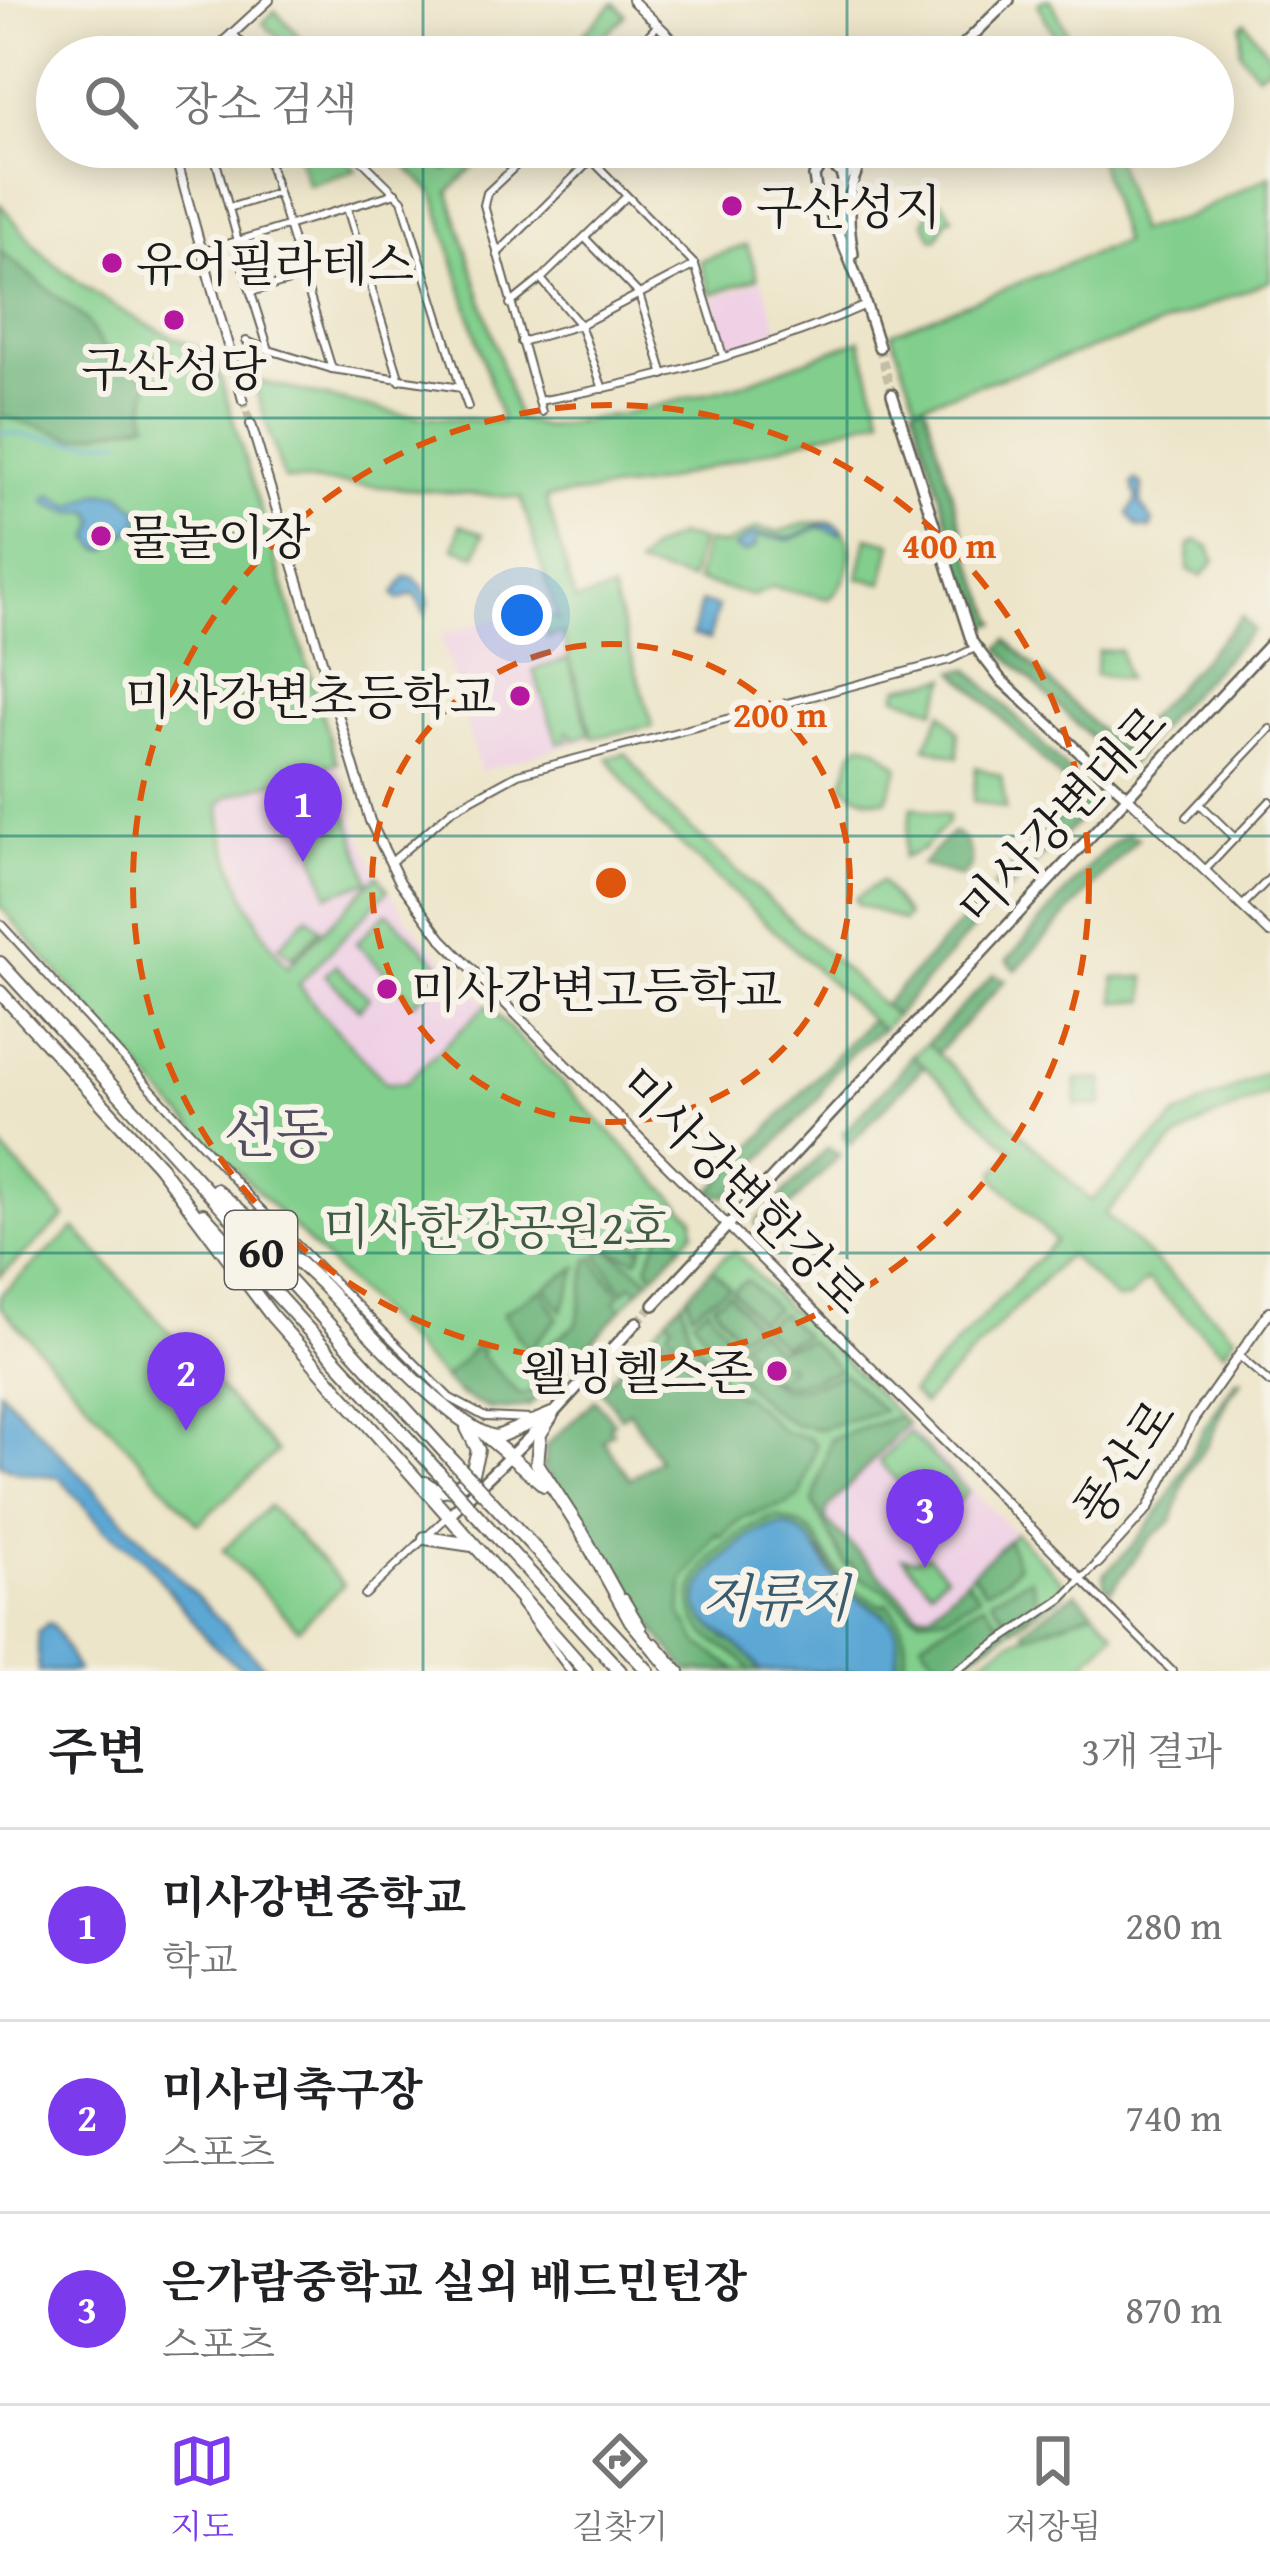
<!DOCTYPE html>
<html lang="ko">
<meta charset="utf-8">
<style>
:root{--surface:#fff;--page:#f2f2f2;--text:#202124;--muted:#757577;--line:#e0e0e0;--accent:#7c3aed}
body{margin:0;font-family:"Gentium Book Plus","Noto Serif KR",serif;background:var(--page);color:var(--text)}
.you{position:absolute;left:522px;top:615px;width:42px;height:42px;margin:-30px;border:9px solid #fff;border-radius:50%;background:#1a73e8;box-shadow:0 0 0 18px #1a73e833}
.badge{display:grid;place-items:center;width:78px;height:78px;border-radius:50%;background:var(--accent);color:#fff;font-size:39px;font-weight:700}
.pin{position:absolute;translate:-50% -99px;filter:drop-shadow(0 3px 6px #0008)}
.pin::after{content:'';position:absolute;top:63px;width:42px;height:36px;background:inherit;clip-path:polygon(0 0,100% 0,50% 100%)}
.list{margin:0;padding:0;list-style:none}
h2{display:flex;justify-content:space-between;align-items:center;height:156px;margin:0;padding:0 48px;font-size:51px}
h2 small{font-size:39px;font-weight:400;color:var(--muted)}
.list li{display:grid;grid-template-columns:78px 1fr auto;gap:36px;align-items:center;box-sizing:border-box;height:192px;padding:0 48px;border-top:3px solid var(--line)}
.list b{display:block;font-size:45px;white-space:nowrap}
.list p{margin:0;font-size:39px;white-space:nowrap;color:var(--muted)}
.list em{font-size:39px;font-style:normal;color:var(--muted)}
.icon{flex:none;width:66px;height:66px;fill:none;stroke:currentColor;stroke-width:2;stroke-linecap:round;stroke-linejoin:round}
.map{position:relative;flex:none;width:1270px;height:1671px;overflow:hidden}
.search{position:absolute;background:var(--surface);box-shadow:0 6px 30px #0003;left:36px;right:36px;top:36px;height:132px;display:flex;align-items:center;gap:30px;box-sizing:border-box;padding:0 42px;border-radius:66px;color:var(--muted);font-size:45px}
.sheet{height:732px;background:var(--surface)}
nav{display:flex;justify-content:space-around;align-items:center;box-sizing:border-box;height:168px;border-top:3px solid var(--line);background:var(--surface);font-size:33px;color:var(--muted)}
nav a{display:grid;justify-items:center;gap:6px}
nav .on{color:var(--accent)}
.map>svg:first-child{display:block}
.built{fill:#efd0e5}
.green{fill:#82cf8d;stroke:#4f7654;stroke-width:3}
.forest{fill:#69b278;stroke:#42674a;stroke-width:3}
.water{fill:#5ca7d4;stroke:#3c6278;stroke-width:3}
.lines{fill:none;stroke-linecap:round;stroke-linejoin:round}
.stream{stroke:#5ca7d4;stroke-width:3}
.tertiary-tunnel{stroke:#c3bda6;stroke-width:8;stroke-dasharray:8 4;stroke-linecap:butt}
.secondary-tunnel{stroke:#c3bda6;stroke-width:9;stroke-dasharray:9 4.5;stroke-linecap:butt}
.minor-casing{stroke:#656259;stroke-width:10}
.tertiary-casing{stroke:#656259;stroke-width:12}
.secondary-casing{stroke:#656259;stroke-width:14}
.motorway-casing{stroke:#656259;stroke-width:16}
.minor{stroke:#fff;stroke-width:6}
.tertiary{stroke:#fff;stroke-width:8}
.secondary{stroke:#fff;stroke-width:9}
.motorway{stroke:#fff;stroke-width:12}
.motorway-bridge-casing{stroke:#656259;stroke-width:16;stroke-linecap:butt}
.motorway-bridge{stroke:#fff;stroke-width:12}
.grid{fill:none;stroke:#0f766e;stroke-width:3;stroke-opacity:0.55}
.ring{fill:none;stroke:#de560d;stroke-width:6;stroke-dasharray:21 15}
.poi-dot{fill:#b5179e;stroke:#f7f3e8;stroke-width:4.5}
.labels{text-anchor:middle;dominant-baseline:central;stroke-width:12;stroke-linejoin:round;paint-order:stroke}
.shield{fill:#f7f3e8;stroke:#5e5c59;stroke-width:3}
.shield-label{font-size:45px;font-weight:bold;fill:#1c1c1c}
.poi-label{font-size:48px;fill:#1c1c1c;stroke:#f7f3e8;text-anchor:start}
.street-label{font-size:48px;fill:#1c1c1c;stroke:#f7f3e8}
.park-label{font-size:48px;fill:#405b44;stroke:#f7f3e8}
.water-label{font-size:51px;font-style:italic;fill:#395b6f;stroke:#f7f3e8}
.quarter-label{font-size:54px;fill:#534d61;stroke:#f7f3e8}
.centre{fill:#de560d;stroke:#f7f3e8;stroke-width:6}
.ring-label{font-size:36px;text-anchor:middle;font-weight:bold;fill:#de560d;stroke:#f7f3e8;stroke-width:12;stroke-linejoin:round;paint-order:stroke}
</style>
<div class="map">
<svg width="1270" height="1671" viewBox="0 0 1270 1671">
<rect width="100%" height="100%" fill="#f7f3e8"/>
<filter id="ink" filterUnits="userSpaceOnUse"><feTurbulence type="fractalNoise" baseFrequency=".00833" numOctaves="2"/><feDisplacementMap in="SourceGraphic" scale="24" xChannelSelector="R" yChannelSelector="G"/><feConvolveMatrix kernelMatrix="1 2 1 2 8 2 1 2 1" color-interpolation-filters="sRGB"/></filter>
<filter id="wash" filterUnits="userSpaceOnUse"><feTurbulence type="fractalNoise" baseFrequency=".004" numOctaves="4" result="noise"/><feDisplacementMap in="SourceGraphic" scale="48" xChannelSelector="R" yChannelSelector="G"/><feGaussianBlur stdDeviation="2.7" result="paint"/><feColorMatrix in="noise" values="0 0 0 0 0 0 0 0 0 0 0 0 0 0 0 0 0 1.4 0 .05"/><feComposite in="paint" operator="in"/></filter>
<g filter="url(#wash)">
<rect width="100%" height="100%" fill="#ede5c9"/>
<!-- built -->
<g class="built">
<polygon points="762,280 778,329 727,349 711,299"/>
<polygon points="553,602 593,738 480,771 441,635"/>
<polygon points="337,763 357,827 378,875 287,968 270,943 243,887 220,804 228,796"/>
<polygon points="388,890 418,933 487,1005 405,1083 395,1086 386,1083 298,984"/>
<polygon points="907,1424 1015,1533 929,1613 918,1613 826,1520 827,1509"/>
</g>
<!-- green -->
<g class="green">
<polygon points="1042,0 1051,0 1080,57 1066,57 1038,4"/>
<polygon points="614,3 626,15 583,57 560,57"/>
<polygon points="275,11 320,57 298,57 263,23"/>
<polygon points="1245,22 1270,55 1270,65 1257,74 1240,52 1241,26"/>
<polygon points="295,147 334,147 356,170 308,185"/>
<polygon points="387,147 409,147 424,162 447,170 471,147 493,147 449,192 518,419 544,427 624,414 739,385 860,340 882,417 648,485 546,498 575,601 612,591 653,726 593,738 562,633 548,638 542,620 555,616 559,623 521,498 284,479 253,380 404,415 502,422 434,194"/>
<polygon points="1095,147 1112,147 1138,231 1185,218 1270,176 1270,281 1146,331 917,405 891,333 1123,242"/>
<polygon points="933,200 943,202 953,217 946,221 937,239 933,239 924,223"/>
<path d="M0,204C16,222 32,244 50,260C99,301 154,332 213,353L337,763L228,796L220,804C221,853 257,931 288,967L378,875L388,890L299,984L318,1010L386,1083H405L487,1005L693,1218L694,1232L529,1406L488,1409L460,1395L171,1104L0,906Z"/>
<polygon points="747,245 758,278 711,294 700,261"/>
<path d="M831,522C862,534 851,583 829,599L773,587L753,596L696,581L706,542L725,545L757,528L778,532L807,523Z"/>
<polygon points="460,525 483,534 476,555 454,548"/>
<polygon points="678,536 701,540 690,580 636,566 651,549"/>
<polygon points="867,537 892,543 883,583 858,578"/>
<polygon points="1198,540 1209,547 1215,560 1202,576 1188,570 1189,545"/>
<polygon points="1120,650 1127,679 1095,675 1098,651"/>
<polygon points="568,659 590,735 573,739 570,731 566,732 568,741 558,743 533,670"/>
<polygon points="947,678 935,710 896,696 899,687"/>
<polygon points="942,712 958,732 958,757 925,747"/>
<path d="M862,743L876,747L899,767L887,800C874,802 850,795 843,783L853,751Z"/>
<polygon points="626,753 664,804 895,1016 882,1030 650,816 608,758"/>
<polygon points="976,767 1001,776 1006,809 973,801"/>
<polygon points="912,807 948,816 948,823 922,850 903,858"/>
<polygon points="347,813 369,881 328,895 306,826"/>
<polygon points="881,881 907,915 903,921 858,904 855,899"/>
<polygon points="387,912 447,972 415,1003 356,943"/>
<polygon points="308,916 321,929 292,958 279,946"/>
<polygon points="335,965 369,998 359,1009 325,975"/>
<polygon points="1145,977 1146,1001 1115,1002 1114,978"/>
<polygon points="927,1043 1091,1201 1177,1116 1270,1071 1270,1093 1204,1122 1174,1141 1105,1214 1235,1336 1224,1352 1147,1280 1129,1298 1116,1299 1068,1254 923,1404 911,1392 1055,1241 995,1179 995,1172 1013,1151 912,1054"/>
<polygon points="1076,1080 1103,1080 1102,1106 1076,1105"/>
<polygon points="0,1146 65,1217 0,1276"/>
<polygon points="75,1228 277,1452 198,1524 0,1306 0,1295"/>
<path d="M735,1252L788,1309L802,1317L907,1424L827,1509L826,1521L918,1613H930L1015,1533L1062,1581L1063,1594L950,1671H689C631,1607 591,1534 541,1465L545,1464L546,1446L595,1400L614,1422L609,1426L613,1432L603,1440L630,1479L659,1460L630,1411L621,1417L601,1389L725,1256Z"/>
<polygon points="909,1432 968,1492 937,1522 879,1462"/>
<polygon points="269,1506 344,1585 298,1629 223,1550"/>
<polygon points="928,1556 946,1575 931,1589 902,1558 915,1560"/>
<polygon points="1094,1611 1115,1633 1077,1671 965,1671 1011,1641"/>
</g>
<!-- forest -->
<g class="forest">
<polygon points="0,251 86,320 102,346 149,380 145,408 148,422 75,438 0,415"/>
<polygon points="925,403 972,562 997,623 985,626 962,568 913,406"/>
<polygon points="1242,616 1253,630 1170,715 1130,764 1118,764 999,649 1007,640 1119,749"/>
<polygon points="969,669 1091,794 1093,807 1005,894 993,887 1079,797 955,671"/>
<path d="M952,833C966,834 972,854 971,866L961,877L921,865Z"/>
<path d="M1129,834L1138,838L1016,970L1007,960C1034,933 1101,842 1129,834Z"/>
<polygon points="983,898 990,910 895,1016 884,1005"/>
<polygon points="994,974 1006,980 937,1053 927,1043"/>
<polygon points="870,1019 882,1030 858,1047 833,1072 818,1099 727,1196 716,1195 711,1191"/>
<polygon points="912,1054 924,1066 850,1144 843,1133 897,1075"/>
<polygon points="828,1148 840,1155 761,1236 756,1222"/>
<polygon points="647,1223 652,1228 647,1240 646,1233 638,1230 633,1241 639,1248 644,1245 637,1260 615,1252 611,1246"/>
<polygon points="664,1227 683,1244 654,1275 647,1265"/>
<polygon points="607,1249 650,1279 639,1291 631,1284 624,1292 597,1255"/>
<path d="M593,1257C600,1273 612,1281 620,1295L615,1302L622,1309L551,1385L532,1357L577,1324L588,1260Z"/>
<polygon points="578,1267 562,1311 545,1287"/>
<polygon points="712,1269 729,1287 691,1313 688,1295"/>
<polygon points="747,1280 776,1309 758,1321 732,1290"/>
<polygon points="541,1289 558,1318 528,1350 503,1313"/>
<polygon points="729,1293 754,1325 737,1336 713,1304"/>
<path d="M682,1301L690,1335L707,1356C692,1361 677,1340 667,1330L673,1323L667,1317Z"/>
<polygon points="708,1307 732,1341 715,1352 693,1318"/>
<polygon points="781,1313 805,1336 781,1345 761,1326"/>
<path d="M757,1329L776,1349L810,1341L840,1370C817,1377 792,1391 770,1378L790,1369L788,1363L780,1366L777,1363L764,1373L740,1341Z"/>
<path d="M663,1334L692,1363L715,1365L721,1372L718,1376L738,1397L743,1394L784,1432L810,1438L816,1445L800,1496L786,1504L743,1517L720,1537L716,1534L683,1581L681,1614L699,1644L738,1671H688C631,1607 591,1534 541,1465L545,1464L546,1446L595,1400L614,1422L609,1426L613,1432L603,1440L630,1479L659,1460L630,1411L621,1417L601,1389L651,1335L657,1340Z"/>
<path d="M735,1344C779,1397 780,1396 845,1374L883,1411L819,1429L795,1425L768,1407L718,1356Z"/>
<path d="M477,1346L483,1350L480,1354L520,1395L528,1393L539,1380L547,1389C514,1424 474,1409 443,1379Z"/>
<polygon points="1237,1379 1242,1380 1230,1395 1208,1444 1188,1471 1172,1521 1148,1541 1111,1591 1104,1584 1103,1575 1136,1542 1165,1503 1205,1427"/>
<polygon points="899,1416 907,1424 827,1509 826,1520 918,1613 930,1613 966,1579 979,1596 946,1615 920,1618 906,1610 885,1590 853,1574 856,1570 850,1563 846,1566 813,1502 831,1439"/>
<path d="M777,1516L804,1526L813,1534L847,1586L845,1590L841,1585L820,1551L724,1638C740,1646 752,1654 760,1671H750C738,1649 713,1647 700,1627C667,1580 737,1526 777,1516Z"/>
<polygon points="1008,1540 1018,1566 1006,1579 985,1591 972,1573"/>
<polygon points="1030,1578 1038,1605 1013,1628 991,1599"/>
<path d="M850,1588L883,1606L887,1603C905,1623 910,1646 902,1671H893L897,1659L885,1615L848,1592Z"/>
<polygon points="1076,1593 1094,1611 1026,1636 1024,1629"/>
<polygon points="984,1603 1006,1632 945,1671 921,1641"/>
</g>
<!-- water -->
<g class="water">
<polygon points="1136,480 1142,485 1141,505 1153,522 1150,529 1138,527 1128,514 1137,499 1132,484"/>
<polygon points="98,493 120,493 140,511 139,523 107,550 99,549 91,538 96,522 91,511 71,513 46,503 46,498 53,495 72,506"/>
<polygon points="821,524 837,525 842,531 839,534 819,527 790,540 758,536 755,547 745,553 734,547 753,534 791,538"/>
<polygon points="405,577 413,577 423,587 429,602 425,614 414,594 398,600 394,594"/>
<polygon points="701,602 718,607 709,640 692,635"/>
<polygon points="0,1390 268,1671 246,1671 230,1660 207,1639 144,1559 104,1529 60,1478 18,1472 0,1464"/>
<path d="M786,1525C818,1536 820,1563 841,1586C869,1616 914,1610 893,1671H760C739,1629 658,1623 721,1561C741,1541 758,1526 786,1525Z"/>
<polygon points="49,1623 53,1625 78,1671 38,1671 38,1631"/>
</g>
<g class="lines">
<!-- stream -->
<polyline class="stream" points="0,432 76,442 122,440"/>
</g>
</g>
<g filter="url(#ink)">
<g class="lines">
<!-- tertiary-tunnel -->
<polyline class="tertiary-tunnel" points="243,400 251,424"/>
<!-- secondary-tunnel -->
<g class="secondary-tunnel">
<polyline points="879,347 892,394"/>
<polyline points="637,1322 654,1305"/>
</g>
<!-- minor casing -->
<g class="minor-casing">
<g id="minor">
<polyline points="232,33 256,57"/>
<polyline points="628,57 657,26"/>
<polyline points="212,147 238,241"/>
<polyline points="264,147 332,369"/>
<polyline points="536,147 487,193 484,205 542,412"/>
<polyline points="579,147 695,265 723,356"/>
<polyline points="229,208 277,193"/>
<polyline points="347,208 400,381"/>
<polyline points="585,238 639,294 664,375"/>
<polyline points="201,252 396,193"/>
<polyline points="497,254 591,160"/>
<polyline points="239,255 269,350 332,369 461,388 402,200 348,147"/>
<polyline points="541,279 580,325 603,389"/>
<polyline points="251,292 303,277"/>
<polyline points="510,304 541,279 626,197"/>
<polyline points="246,341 269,350"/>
<polyline points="521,342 580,325 695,265"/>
<polyline points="461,388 468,407"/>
<path d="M539,401C650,381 762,351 866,305"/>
<polyline points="1200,804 1235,838"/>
<polyline points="1187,817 1270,729"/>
<polyline points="390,863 452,810 518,774 950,660 975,648"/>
<polyline points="1205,870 1270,801"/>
<polyline points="1242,906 1270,878"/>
<polyline points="0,923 259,1207 450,1398 485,1417 531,1419"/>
<polyline points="1239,1356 1270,1383"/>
<polyline points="1082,1580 1172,1671"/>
<polyline points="365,1595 448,1516"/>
<polyline points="625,1598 643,1628"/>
<polyline points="520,1604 570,1671"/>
<polyline points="656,1642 681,1671"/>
<polyline points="955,1671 1062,1599 1098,1563"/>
</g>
</g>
<!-- tertiary casing -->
<g class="tertiary-casing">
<g id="tertiary">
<polyline points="632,0 691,57"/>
<polyline points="207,57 269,0"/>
<polyline points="173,147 243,400"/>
<path d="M251,424L370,821L400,882L442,939C653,1155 870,1363 1081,1579"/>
<polyline points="1128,797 1270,933"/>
<polyline points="1098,1563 1148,1508 1194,1419 1270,1311"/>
</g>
</g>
<!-- secondary casing -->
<g class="secondary-casing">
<g id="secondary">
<polyline points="951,57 1009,0"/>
<polyline points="785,153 819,168 852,147"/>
<path d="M819,168L814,176L816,190C839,207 856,174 829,165"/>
<polyline points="844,177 863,147"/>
<polyline points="839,192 843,229"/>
<polyline points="824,196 859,283 879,347"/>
<path d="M853,254C846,215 845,180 871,147"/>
<polyline points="892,394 972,642 1001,680 1128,797"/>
<polyline points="906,1034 1270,644"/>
<polyline points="654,1305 901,1039"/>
<polyline points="551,1416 637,1322"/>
<polyline points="448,1516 539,1428"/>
</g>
</g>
<!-- motorway casing -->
<g class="motorway-casing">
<g id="motorway">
<polyline points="0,963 453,1461"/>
<polyline points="0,992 161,1168"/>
<polyline points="159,1166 272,1316 586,1671"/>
<path d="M216,1190C252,1221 288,1251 322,1284C354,1317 456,1433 497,1437L552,1414"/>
<polyline points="203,1214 439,1473"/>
<polyline points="551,1417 540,1434 537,1463 581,1531 631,1621 672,1671"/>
<polyline points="486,1436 544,1485"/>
<path d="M425,1483C441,1496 456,1489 471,1477L478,1450L467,1428"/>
<polyline points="490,1500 648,1671"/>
<polyline points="475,1513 620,1671"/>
<polyline points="425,1538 472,1545"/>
</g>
</g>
<!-- minor -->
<use href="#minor" class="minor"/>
<!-- tertiary -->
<use href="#tertiary" class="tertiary"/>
<!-- secondary -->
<use href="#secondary" class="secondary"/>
<!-- motorway -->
<use href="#motorway" class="motorway"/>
<!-- motorway-bridge casing -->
<g class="motorway-bridge-casing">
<g id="motorway-bridge">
<polyline points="453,1461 490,1500"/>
<polyline points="439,1473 475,1513"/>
</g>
</g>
<!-- motorway-bridge -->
<use href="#motorway-bridge" class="motorway-bridge"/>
</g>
</g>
<!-- grid -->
<path class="grid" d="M423,0V57M847,0V57M423,147V1671M847,147V1671M0,418H1270M0,836H1270M0,1253H1270"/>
<!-- distance rings -->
<g class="ring">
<circle cx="611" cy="883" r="239"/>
<circle cx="611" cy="883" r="478"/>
</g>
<!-- markers -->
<g class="poi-dot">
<circle cx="732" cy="206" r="12"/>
<circle cx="112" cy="263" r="12"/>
<circle cx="174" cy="320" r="12"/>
<circle cx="101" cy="536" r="12"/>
<circle cx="520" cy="696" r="12"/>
<circle cx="387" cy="989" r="12"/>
<circle cx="777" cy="1371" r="12"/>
</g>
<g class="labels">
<!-- shield labels -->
<rect class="shield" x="225" y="1211" width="72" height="78" rx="9"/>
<g class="shield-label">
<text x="261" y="1250">60</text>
</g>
<!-- poi labels -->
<g class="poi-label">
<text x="756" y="206">구산성지</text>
<text x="136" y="263">유어필라테스</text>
<text x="174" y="368" text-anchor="middle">구산성당</text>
<text x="125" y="536">물놀이장</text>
<text x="496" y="696" text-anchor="end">미사강변초등학교</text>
<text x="411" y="989">미사강변고등학교</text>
<text x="753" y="1371" text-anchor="end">웰빙헬스존</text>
</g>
<!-- street labels -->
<g class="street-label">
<text transform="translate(1062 815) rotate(-47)">미사강변대로</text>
<text transform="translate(744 1190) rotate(45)">미사강변한강로</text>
<text transform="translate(1124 1462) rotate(-56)">풍산로</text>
</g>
<!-- park labels -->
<g class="park-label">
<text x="497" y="1226">미사한강공원2호</text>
</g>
<!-- water labels -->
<g class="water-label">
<text x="776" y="1597">저류지</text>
</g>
<!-- quarter labels -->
<g class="quarter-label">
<text x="276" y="1132">선동</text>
</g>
</g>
<circle cx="611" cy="883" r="18" class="centre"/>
<g class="ring-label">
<text x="949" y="558">400 m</text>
<text x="780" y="727">200 m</text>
</g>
</svg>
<div class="you"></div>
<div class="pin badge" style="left:303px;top:862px">1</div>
<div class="pin badge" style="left:186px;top:1431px">2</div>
<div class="pin badge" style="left:925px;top:1568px">3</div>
<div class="search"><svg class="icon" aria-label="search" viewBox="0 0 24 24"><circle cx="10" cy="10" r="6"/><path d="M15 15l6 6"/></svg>장소 검색</div>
</div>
<section class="sheet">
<h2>주변<small>3개 결과</small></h2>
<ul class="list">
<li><span class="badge">1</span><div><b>미사강변중학교</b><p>학교</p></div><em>280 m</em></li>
<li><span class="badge">2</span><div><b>미사리축구장</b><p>스포츠</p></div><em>740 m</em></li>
<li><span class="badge">3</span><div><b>은가람중학교 실외 배드민턴장</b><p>스포츠</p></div><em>870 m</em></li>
</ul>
</section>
<nav>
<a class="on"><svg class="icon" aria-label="map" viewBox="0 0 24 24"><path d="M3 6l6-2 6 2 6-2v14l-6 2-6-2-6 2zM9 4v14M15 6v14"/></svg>지도</a>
<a><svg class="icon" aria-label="directions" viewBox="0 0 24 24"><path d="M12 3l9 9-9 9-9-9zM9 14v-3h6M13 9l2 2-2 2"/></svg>길찾기</a>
<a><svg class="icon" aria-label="saved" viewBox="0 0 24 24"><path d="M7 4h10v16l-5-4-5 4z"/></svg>저장됨</a>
</nav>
